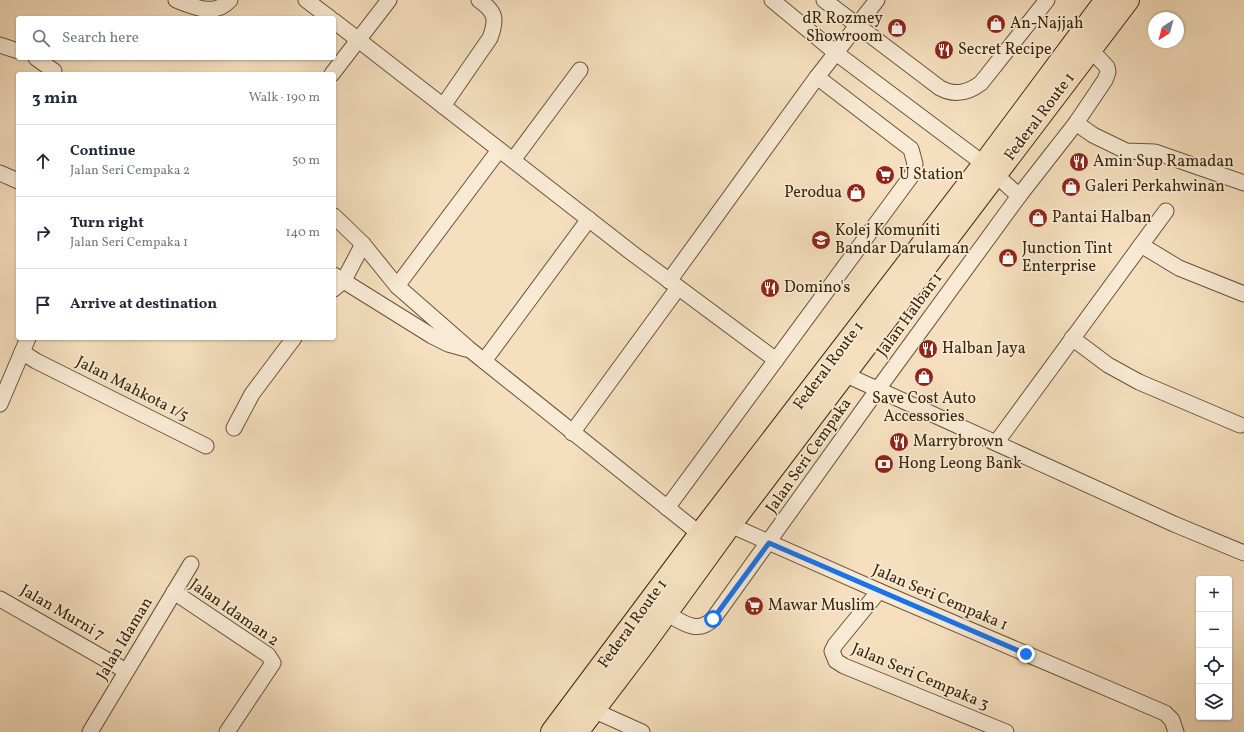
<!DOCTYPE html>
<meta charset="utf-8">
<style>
:root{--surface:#fff;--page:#f6f6f7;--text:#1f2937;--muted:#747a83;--line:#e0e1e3}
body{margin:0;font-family:Vollkorn,serif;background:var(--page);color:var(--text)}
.controls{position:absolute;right:12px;bottom:12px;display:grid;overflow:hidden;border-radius:4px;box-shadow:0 1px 3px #0004}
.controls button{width:36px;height:36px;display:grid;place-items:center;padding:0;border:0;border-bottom:1px solid var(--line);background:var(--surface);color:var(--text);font:20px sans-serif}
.compass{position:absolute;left:1148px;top:12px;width:36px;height:36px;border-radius:50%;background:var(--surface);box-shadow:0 1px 3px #0004;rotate:216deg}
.stop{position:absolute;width:12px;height:12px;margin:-9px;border:3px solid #1a73e8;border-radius:50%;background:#fff}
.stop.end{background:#1a73e8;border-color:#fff;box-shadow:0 1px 4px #0008}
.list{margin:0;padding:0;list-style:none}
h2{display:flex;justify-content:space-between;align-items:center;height:52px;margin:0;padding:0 16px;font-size:17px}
h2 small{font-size:13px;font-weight:400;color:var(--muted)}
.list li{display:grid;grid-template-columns:26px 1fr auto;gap:12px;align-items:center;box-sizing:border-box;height:72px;padding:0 16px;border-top:1px solid var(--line)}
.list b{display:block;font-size:15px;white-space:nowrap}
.list p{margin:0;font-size:13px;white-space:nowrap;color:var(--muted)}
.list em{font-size:13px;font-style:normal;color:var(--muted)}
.icon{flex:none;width:22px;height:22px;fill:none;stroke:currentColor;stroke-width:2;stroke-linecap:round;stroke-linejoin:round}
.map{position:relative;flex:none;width:1244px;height:732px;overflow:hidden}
.search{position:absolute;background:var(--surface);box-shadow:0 1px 3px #0004;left:16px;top:16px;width:320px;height:44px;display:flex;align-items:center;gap:10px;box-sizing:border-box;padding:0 14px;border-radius:4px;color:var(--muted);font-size:15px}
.panel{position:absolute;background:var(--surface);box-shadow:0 1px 3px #0004;left:16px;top:72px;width:320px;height:268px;border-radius:4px}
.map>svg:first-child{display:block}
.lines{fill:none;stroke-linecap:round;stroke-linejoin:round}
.minor-casing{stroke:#6a5438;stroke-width:17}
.trunk-casing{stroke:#3b260b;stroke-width:24}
.minor{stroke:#f8ead5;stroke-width:15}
.trunk{stroke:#f5dfbe;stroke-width:22}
.route{stroke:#1a73e8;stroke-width:5}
.labels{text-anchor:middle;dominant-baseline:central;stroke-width:3.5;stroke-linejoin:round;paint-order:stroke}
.poi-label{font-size:16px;fill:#3b260b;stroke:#f8ead5;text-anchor:start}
.street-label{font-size:16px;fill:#3b260b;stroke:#f8ead5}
</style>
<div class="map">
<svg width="1244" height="732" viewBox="0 0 1244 732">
<rect width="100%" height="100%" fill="#f5dfbe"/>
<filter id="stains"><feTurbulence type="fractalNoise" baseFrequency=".005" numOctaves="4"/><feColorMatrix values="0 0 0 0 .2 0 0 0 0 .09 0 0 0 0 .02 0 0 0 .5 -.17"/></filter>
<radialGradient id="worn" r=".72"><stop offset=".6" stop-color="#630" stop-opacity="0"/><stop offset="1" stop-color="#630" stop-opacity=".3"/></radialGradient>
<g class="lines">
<!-- minor casing -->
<g class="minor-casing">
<g id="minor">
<path d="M176,0C194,7 215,17 230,0"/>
<polyline points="306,0 330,18"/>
<polyline points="772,0 836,53 984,164 1019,196"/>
<path d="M824,0L940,88C955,96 968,93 981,83L1047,0"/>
<polyline points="334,21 632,253 776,360"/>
<polyline points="0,45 18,51"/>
<polyline points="36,58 54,71"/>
<polyline points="332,74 389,0"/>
<path d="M443,106L490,38C497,19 496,12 479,0"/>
<polyline points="1076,123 1093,135 1126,151 1155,152 1244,183"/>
<polyline points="513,160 580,70"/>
<polyline points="0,173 18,181"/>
<polyline points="334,216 363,244 397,286 469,349 700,534"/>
<polyline points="1141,245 1179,268 1244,294"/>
<polyline points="334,275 432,336 448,344 466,349"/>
<polyline points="669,281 817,77 877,0"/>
<polyline points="397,286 499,150"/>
<polyline points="334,289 344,280 363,244"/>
<polyline points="1072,338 1108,365 1139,382 1240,425"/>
<polyline points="22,352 36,361 206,446"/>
<polyline points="484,361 589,219"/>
<polyline points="844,374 1174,524 1244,553"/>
<polyline points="0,404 28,338"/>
<polyline points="234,428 252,394 294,338"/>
<polyline points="572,433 678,288"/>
<polyline points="996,443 1166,211"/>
<polyline points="667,508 912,175 915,164 911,149 817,77"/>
<polyline points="730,525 879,591 1165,713 1172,720 1176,732"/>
<polyline points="879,591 835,645 832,651 836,661 844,666 1006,732"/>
<polyline points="174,592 268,655 273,663 227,732"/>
<polyline points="0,599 126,671"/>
<path d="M666,613C682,622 697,635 713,619L878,389L1019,196L1076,123L1105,80L1108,72L1107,67L1091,50"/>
<polyline points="586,707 642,732"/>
<polyline points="90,732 191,564"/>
</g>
</g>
<!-- trunk casing -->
<g class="trunk-casing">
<g id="trunk">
<polyline points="552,732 700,534 984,164 1106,0"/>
<polyline points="577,732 643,645 730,525 1128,0"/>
</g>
</g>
<!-- minor -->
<use href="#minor" class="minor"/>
<!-- trunk -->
<use href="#trunk" class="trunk"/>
</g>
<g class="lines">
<!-- route -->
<polyline class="route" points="713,619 769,543 1026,654"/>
</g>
<!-- icons -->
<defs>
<g id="shop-disc" transform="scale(1)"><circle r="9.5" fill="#8f2418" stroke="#f8ead5"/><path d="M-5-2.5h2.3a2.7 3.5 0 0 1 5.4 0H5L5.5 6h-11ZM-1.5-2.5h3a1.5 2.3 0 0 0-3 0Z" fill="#fff"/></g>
<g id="restaurant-disc" transform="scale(1)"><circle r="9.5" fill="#8f2418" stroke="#f8ead5"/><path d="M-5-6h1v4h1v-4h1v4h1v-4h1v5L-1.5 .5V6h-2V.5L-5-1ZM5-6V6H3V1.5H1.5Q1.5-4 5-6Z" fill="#fff"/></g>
<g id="supermarket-disc" transform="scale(1)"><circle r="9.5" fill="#8f2418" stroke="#f8ead5"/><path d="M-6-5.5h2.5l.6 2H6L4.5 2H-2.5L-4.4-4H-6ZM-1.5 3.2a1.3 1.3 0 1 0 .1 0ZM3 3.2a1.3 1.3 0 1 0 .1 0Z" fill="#fff"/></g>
<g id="university-disc" transform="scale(1)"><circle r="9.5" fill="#8f2418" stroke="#f8ead5"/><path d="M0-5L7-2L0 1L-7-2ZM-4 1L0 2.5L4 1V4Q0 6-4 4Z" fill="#fff"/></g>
<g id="bank-disc" transform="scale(1)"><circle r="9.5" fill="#8f2418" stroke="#f8ead5"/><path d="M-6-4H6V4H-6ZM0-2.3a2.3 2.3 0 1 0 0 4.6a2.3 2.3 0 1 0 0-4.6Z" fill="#fff"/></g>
</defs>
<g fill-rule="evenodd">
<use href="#shop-disc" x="996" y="24"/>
<use href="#shop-disc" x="897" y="28"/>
<use href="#restaurant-disc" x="944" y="50"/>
<use href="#restaurant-disc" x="1079" y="162"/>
<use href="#supermarket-disc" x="885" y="175"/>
<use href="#shop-disc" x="1071" y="187"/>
<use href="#shop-disc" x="856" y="193"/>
<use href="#shop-disc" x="1038" y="218"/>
<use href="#university-disc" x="821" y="240"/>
<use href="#shop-disc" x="1008" y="258"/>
<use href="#restaurant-disc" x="770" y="288"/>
<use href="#restaurant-disc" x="928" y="349"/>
<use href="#shop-disc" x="924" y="377"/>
<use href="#restaurant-disc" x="899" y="442"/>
<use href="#bank-disc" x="884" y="464"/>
<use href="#supermarket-disc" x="754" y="606"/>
</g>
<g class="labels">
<!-- poi labels -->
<g class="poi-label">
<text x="883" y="19" text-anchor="end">dR Rozmey<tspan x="883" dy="18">Showroom</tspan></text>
<text x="1010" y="24">An-Najjah</text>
<text x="958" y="50">Secret Recipe</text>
<text x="1093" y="162">Amin Sup Ramadan</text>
<text x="899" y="175">U Station</text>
<text x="1085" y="187">Galeri Perkahwinan</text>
<text x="842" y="193" text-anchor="end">Perodua</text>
<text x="1052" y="218">Pantai Halban</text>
<text x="835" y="231">Kolej Komuniti<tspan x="835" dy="18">Bandar Darulaman</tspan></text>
<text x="1022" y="249">Junction Tint<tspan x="1022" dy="18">Enterprise</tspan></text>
<text x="784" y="288">Domino's</text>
<text x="942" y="349">Halban Jaya</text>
<text x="924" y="399" text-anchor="middle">Save Cost Auto<tspan x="924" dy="18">Accessories</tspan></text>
<text x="913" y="442">Marrybrown</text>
<text x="898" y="464">Hong Leong Bank</text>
<text x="768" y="606">Mawar Muslim</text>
</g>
<!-- street labels -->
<g class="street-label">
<text transform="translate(1040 117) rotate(-53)">Federal Route 1</text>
<text transform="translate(910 315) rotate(-54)">Jalan Halban 1</text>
<text transform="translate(829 366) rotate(-53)">Federal Route 1</text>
<text transform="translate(132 389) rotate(27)">Jalan Mahkota 1/5</text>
<text transform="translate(809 456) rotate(-55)">Jalan Seri Cempaka</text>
<text transform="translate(940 598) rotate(23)">Jalan Seri Cempaka 1</text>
<text transform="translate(62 613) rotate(30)">Jalan Murni 7</text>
<text transform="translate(234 613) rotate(35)">Jalan Idaman 2</text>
<text transform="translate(633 624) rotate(-54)">Federal Route 1</text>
<text transform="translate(125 639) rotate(-59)">Jalan Idaman</text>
<text transform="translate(920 677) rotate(23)">Jalan Seri Cempaka 3</text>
</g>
</g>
<rect width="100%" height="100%" filter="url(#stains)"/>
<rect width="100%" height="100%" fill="url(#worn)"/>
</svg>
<div class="controls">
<button>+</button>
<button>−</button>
<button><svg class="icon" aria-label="locate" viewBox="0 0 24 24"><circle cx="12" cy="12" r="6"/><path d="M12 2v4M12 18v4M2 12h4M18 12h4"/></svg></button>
<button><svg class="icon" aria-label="layers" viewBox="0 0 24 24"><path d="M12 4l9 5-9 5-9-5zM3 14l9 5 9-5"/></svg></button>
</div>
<svg class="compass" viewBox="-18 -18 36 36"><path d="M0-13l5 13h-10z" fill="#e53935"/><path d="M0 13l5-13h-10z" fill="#747a83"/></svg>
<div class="stop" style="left:713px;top:619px"></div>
<div class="stop end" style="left:1026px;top:654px"></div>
<div class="search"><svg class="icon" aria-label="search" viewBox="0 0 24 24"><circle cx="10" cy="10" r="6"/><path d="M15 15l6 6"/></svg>Search here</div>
<section class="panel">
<h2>3 min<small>Walk · 190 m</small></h2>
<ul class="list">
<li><svg class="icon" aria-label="ahead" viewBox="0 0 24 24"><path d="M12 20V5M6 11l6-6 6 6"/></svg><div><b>Continue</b><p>Jalan Seri Cempaka 2</p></div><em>50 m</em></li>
<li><svg class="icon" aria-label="right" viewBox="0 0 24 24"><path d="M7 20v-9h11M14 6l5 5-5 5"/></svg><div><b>Turn right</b><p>Jalan Seri Cempaka 1</p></div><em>140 m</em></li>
<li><svg class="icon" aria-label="arrive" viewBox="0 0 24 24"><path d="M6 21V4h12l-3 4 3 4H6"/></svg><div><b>Arrive at destination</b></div></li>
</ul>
</section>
</div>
